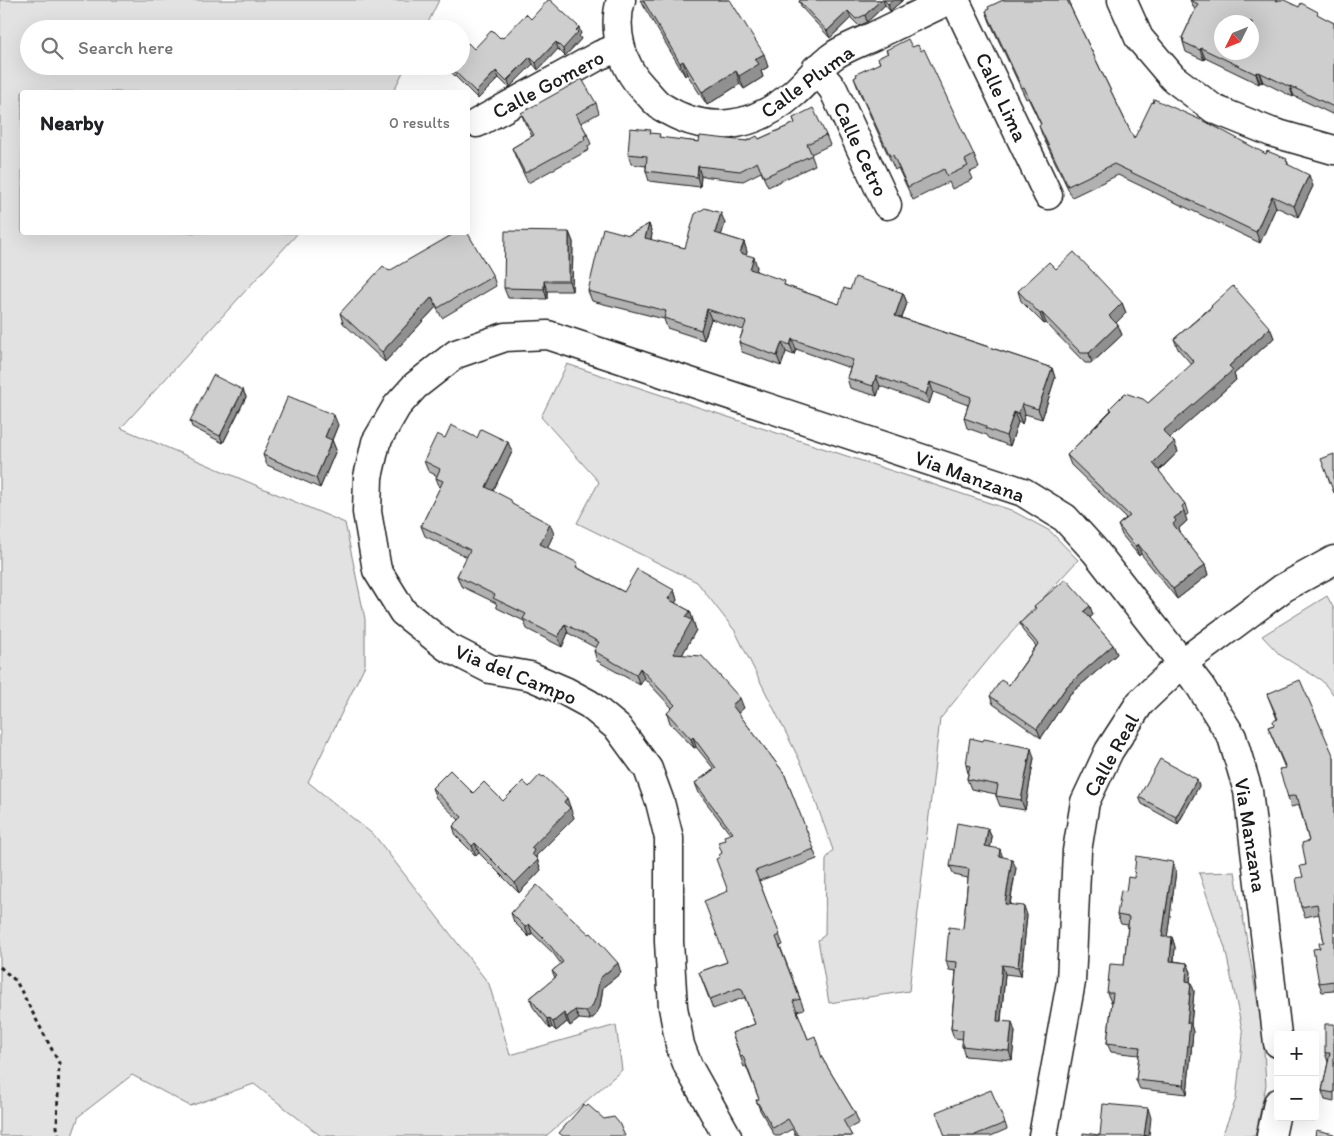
<!DOCTYPE html>
<meta charset="utf-8">
<style>
:root{--surface:#fff;--page:#f6f6f6;--text:#202124;--muted:#757577;--line:#e0e0e0}
body{margin:0;font-family:Itim,sans-serif;background:var(--page);color:var(--text)}
.controls{position:absolute;right:15px;bottom:15px;display:grid;overflow:hidden;border-radius:5px;box-shadow:0 5px 20px #0002}
.controls button{width:45px;height:45px;display:grid;place-items:center;padding:0;border:0;border-bottom:1px solid var(--line);background:var(--surface);color:var(--text);font:25px sans-serif}
.compass{position:absolute;left:1214px;top:15px;width:45px;height:45px;border-radius:50%;background:var(--surface);box-shadow:0 5px 20px #0002;rotate:227deg}
.list{margin:0;padding:0;list-style:none}
h2{display:flex;justify-content:space-between;align-items:center;height:65px;margin:0;padding:0 20px;font-size:21px}
h2 small{font-size:16px;font-weight:400;color:var(--muted)}
.icon{flex:none;width:28px;height:28px;fill:none;stroke:currentColor;stroke-width:2;stroke-linecap:round;stroke-linejoin:round}
.map{position:relative;flex:none;width:1334px;height:1136px;overflow:hidden}
.search{position:absolute;background:var(--surface);box-shadow:0 5px 20px #0002;left:20px;top:20px;width:450px;height:55px;display:flex;align-items:center;gap:12px;box-sizing:border-box;padding:0 18px;border-radius:28px;color:var(--muted);font-size:19px}
.panel{position:absolute;background:var(--surface);box-shadow:0 5px 20px #0002;left:20px;top:90px;width:450px;height:145px;border-radius:5px}
.map>svg:first-child{display:block}
.green{fill:#e2e2e2;stroke:#7f7f7f}
.lines{fill:none;stroke-linecap:round;stroke-linejoin:round}
.minor-casing{stroke:#1c1c1c;stroke-width:31}
.path{stroke:#1c1c1c;stroke-width:3;stroke-dasharray:4 4;stroke-linecap:butt}
.minor{stroke:#fff;stroke-width:28}
.wall{fill:#b1b1b1;stroke:#1c1c1c}
.shaded-wall{fill:#909090;stroke:#1c1c1c}
.building{fill:#cecece;stroke:#1c1c1c;fill-rule:evenodd}
.labels{text-anchor:middle;dominant-baseline:central;stroke-width:4;stroke-linejoin:round;paint-order:stroke}
.street-label{font-size:21px;fill:#1c1c1c;stroke:#fff}
</style>
<div class="map">
<svg width="1334" height="1136" viewBox="0 0 1334 1136">
<rect width="100%" height="100%" fill="#fff"/>
<filter id="ink" filterUnits="userSpaceOnUse"><feTurbulence type="fractalNoise" baseFrequency=".02" numOctaves="2"/><feDisplacementMap in="SourceGraphic" scale="10" xChannelSelector="R" yChannelSelector="G"/><feConvolveMatrix kernelMatrix="1 2 1 2 8 2 1 2 1" color-interpolation-filters="sRGB"/></filter>
<g filter="url(#ink)">
<!-- green -->
<g class="green">
<polygon points="0,0 439,0 425,29 29,29 29,66 406,66 393,92 22,92 22,232 298,233 121,428 345,523 365,619 365,665 308,782 375,836 489,984 510,1055 616,1025 622,1070 546,1136 321,1136 254,1084 190,1106 132,1075 79,1116 72,1136 0,1136"/>
<polygon points="567,364 1011,510 1050,531 1078,560 1001,644 940,719 909,991 829,1003 818,940 825,935 826,859 833,850 804,769 735,631 697,582 577,523 599,482 541,417"/>
<polygon points="1327,596 1334,609 1334,695 1321,680 1280,655 1262,636"/>
<polygon points="1235,872 1263,1033 1266,1085 1255,1136 1222,1136 1236,1099 1243,1034 1225,948 1199,873"/>
</g>
<g class="lines">
<!-- minor casing -->
<g class="minor-casing">
<g id="minor">
<path d="M621,0C612,29 622,67 643,88C649,94 655,103 662,107C707,136 755,128 794,93C809,80 819,65 836,54C848,47 861,42 874,36C899,24 924,12 949,0"/>
<polyline points="955,0 1048,195"/>
<polyline points="1122,0 1139,38 1173,78 1214,109 1271,132 1334,150"/>
<polyline points="816,69 833,89 887,205"/>
<polyline points="477,123 600,55 620,47"/>
<polyline points="727,1136 688,1066 680,1045 673,1007 669,942 669,838 660,802 648,769 618,728 589,704 565,691 530,676 490,669 447,647 403,612 377,570 367,512 368,477 376,442 397,406 415,386 456,354 505,337 548,335 1023,492 1065,518 1095,551 1200,686 1232,737 1248,791 1278,1043"/>
<polyline points="1043,1136 1071,982 1077,851 1085,802 1109,751 1140,703 1181,664 1283,588 1334,560"/>
<polyline points="1271,1136 1278,1103"/>
</g>
</g>
<!-- path -->
<polyline class="path" points="0,967 16,981 59,1063 57,1127 59,1136"/>
<!-- minor -->
<use href="#minor" class="minor"/>
</g>
<!-- wall -->
<g class="wall">
<polygon points="640,0 730,0 768,67 761,71 763,77 744,89 740,84 707,105 687,74 685,76"/>
<polygon points="801,0 903,0 890,11 885,5 867,22 859,26 851,18 830,38 802,8 799,1"/>
<polygon points="1003,0 1069,0 1071,5 1070,6 1134,139 1266,154 1287,161 1289,166 1313,186 1298,217 1276,207 1260,243 1118,175 1072,197 1043,137 1039,126 1041,125 1028,98 1026,99 990,22 986,11"/>
<polygon points="1190,0 1299,7 1334,23 1334,115 1294,96 1293,97 1263,82 1262,83 1260,82 1259,84 1205,58 1204,60 1186,52 1183,42 1183,41 1182,38 1195,10"/>
<polygon points="531,19 581,34 579,36 581,39 565,56 558,49 538,70 533,64 509,88 499,78 478,99 450,71 448,66 461,66 474,49 500,38 503,38"/>
<polygon points="912,47 974,155 979,168 970,172 973,179 952,189 949,182 913,200 898,168 895,170 859,91 854,78 880,63 878,58 888,54 886,50"/>
<polygon points="596,103 599,113 581,123 587,134 591,144 588,146 589,150 528,183 516,158 512,148 532,136 525,123 521,113"/>
<polygon points="793,118 826,135 830,145 811,154 815,165 768,187 761,172 743,181 701,176 700,187 649,181 646,171 646,166 631,164 628,154 651,133 661,138 699,142 747,141 759,139 795,123"/>
<polygon points="725,223 721,235 744,242 747,252 746,255 757,267 756,271 787,286 839,304 850,290 903,293 907,303 902,318 1052,368 1055,378 1042,419 1025,414 1022,424 1018,422 1010,446 989,438 987,435 967,428 964,418 968,405 933,392 929,404 880,386 877,396 850,388 847,378 850,368 796,349 794,355 786,352 781,366 742,352 739,342 743,330 711,319 704,340 667,328 664,319 592,301 588,291 629,235 649,224 652,234 651,240 685,248"/>
<polygon points="569,232 573,242 572,291 547,291 547,299 508,298 504,288"/>
<polygon points="1056,269 1122,303 1126,313 1116,322 1122,335 1092,363 1085,363 1046,323 1044,324 1021,301 1018,291"/>
<polygon points="389,271 493,276 496,286 442,318 436,307 385,362 343,323 340,313"/>
<polygon points="1211,306 1270,328 1274,338 1234,374 1236,380 1170,438 1174,442 1178,452 1159,471 1185,504 1188,514 1185,516 1187,521 1179,528 1180,531 1179,532 1205,565 1208,575 1177,599 1141,554 1139,556 1122,535 1118,525 1126,518 1071,465 1067,455 1111,410 1110,408 1148,403 1192,365 1178,349 1174,339 1211,307"/>
<polygon points="243,390 246,397 223,443 192,427 190,421"/>
<polygon points="338,425 332,440 336,450 320,488 267,465 263,455"/>
<polygon points="445,438 477,438 512,452 493,491 554,534 547,547 580,569 624,592 674,590 677,600 675,603 690,611 696,630 682,655 744,708 738,713 784,773 817,859 759,881 783,945 780,946 804,1009 797,1011 808,1039 822,1058 855,1113 859,1123 848,1129 852,1136 796,1136 792,1129 780,1136 775,1136 760,1110 756,1100 759,1099 746,1066 744,1067 732,1033 755,1024 745,998 743,998 713,1009 699,972 727,962 728,891 720,857 722,853 725,840 730,834 699,793 695,783 714,769 696,747 694,748 670,723 667,713 672,708 644,678 640,685 597,661 594,651 596,648 568,633 562,647 527,629 524,621 497,608 496,603 461,586 457,576 467,557 425,536 421,526 440,488 436,478 437,476 428,471 424,461"/>
<polygon points="1034,606 1093,615 1090,618 1113,645 1117,654 1070,694 1041,738 993,704 990,696 1009,685 1036,646 1023,631 1020,623 1036,609"/>
<polygon points="1267,694 1334,757 1334,991 1322,992 1319,983 1320,948 1324,942 1319,914 1305,917 1301,907 1303,877 1306,865 1309,841 1299,805 1291,807 1288,797 1285,768 1268,727 1274,725 1277,719"/>
<polygon points="1034,758 1025,810 1000,806 996,796 996,794 971,789 967,779 968,773 966,765"/>
<polygon points="1199,786 1178,824 1142,804 1139,797"/>
<polygon points="529,787 571,808 570,809 574,818 536,856 541,870 519,893 479,853 476,856 456,836 453,826 459,820 436,798 432,788 473,793 503,801"/>
<polygon points="988,829 992,838 990,847 1016,868 1010,905 1027,915 1021,976 1005,974 1001,1022 1015,1032 1012,1060 965,1056 962,1046 963,1039 954,1038 951,1029 956,971 949,970 946,961 963,929 968,878 954,875 950,866"/>
<polygon points="1173,862 1176,871 1167,937 1172,937 1175,947 1174,961 1187,963 1191,972 1190,981 1194,991 1191,1025 1193,1032 1187,1094 1140,1089 1136,1080 1139,1055 1111,1052 1107,1043 1112,1002 1111,1002 1107,993 1124,965 1128,925 1121,924 1117,915 1126,891 1134,878"/>
<polygon points="511,913 621,973 603,987 600,1007 595,1016 590,1020 579,1019 570,1026 567,1022 556,1031 552,1027 550,1029 533,1007 530,998 555,978 552,971 561,964 553,953 532,933 529,937 514,922"/>
<polygon points="1334,1024 1334,1102 1325,1100 1322,1091 1328,1062 1325,1053"/>
<polygon points="1005,1123 1007,1129 991,1136 945,1136"/>
</g>
<!-- shaded-wall -->
<g class="shaded-wall">
<polygon points="881,0 883,0 885,5 867,22 865,15"/>
<polygon points="893,0 903,0 890,11 888,4"/>
<polygon points="848,11 851,18 830,38 827,31"/>
<polygon points="579,27 581,34 579,36 581,39 565,56 563,49"/>
<polygon points="556,42 558,49 538,70 536,63"/>
<polygon points="1201,48 1205,58 1204,60 1200,50"/>
<polygon points="764,54 768,67 761,71 763,77 744,89 739,76 755,59"/>
<polygon points="530,57 533,64 510,87 508,80"/>
<polygon points="683,61 687,74 685,76 680,63"/>
<polygon points="496,71 499,78 478,99 476,92"/>
<polygon points="736,71 740,84 707,105 702,92"/>
<polygon points="1256,72 1260,82 1259,84 1256,74"/>
<polygon points="1259,72 1263,82 1262,83 1259,73"/>
<polygon points="1290,86 1294,96 1293,97 1290,87"/>
<polygon points="698,166 701,176 700,187 697,177"/>
<polygon points="1309,175 1313,186 1298,217 1294,206"/>
<polygon points="1272,196 1276,207 1260,243 1256,232"/>
<polygon points="721,213 725,223 719,243 715,233"/>
<polygon points="649,224 652,234 649,248 645,238"/>
<polygon points="569,232 573,242 572,291 569,281"/>
<polygon points="744,242 747,252 744,263 740,253"/>
<polygon points="754,257 757,267 754,279 750,269"/>
<polygon points="544,281 547,291 547,299 544,289"/>
<polygon points="903,293 907,303 899,326 895,316"/>
<polygon points="432,297 436,307 385,362 382,352"/>
<polygon points="1122,303 1126,313 1113,326 1109,316"/>
<polygon points="707,309 711,319 704,340 701,330"/>
<polygon points="1042,313 1046,323 1044,324 1040,314"/>
<polygon points="1118,325 1122,335 1092,363 1089,353"/>
<polygon points="1270,328 1274,338 1234,374 1236,380 1167,441 1163,431 1229,366"/>
<polygon points="792,339 796,349 794,355 790,345"/>
<polygon points="782,342 786,352 781,366 777,356"/>
<polygon points="1052,368 1055,378 1042,419 1038,409"/>
<polygon points="876,376 880,386 877,396 873,386"/>
<polygon points="930,382 933,392 929,404 926,394"/>
<polygon points="243,390 246,397 223,443 220,436"/>
<polygon points="1022,404 1025,414 1022,424 1018,414"/>
<polygon points="1014,412 1018,422 1010,446 1006,436"/>
<polygon points="334,415 338,425 329,447 325,437"/>
<polygon points="332,440 336,450 320,488 316,478"/>
<polygon points="508,442 512,452 490,497 486,487"/>
<polygon points="1174,442 1178,452 1156,473 1153,463"/>
<polygon points="1184,511 1187,521 1179,528 1180,531 1176,534 1173,524 1174,518"/>
<polygon points="550,524 554,534 544,554 540,544"/>
<polygon points="1138,544 1141,554 1139,556 1135,546"/>
<polygon points="1205,565 1208,575 1177,599 1173,589"/>
<polygon points="674,590 677,600 672,609 668,599"/>
<polygon points="1090,606 1093,615 1087,620 1084,611"/>
<polygon points="690,611 696,630 677,664 673,654 686,617"/>
<polygon points="565,624 568,633 562,647 558,637"/>
<polygon points="1113,645 1117,654 1070,694 1041,738 1037,729 1067,686"/>
<polygon points="640,668 644,678 640,685 636,675"/>
<polygon points="740,698 744,708 736,715 732,705"/>
<polygon points="693,737 696,747 694,748 691,739"/>
<polygon points="1031,748 1034,758 1025,810 1021,800"/>
<polygon points="1197,779 1199,786 1178,824 1176,817"/>
<polygon points="567,798 574,818 536,856 541,870 519,893 515,883 532,854 531,848 564,802"/>
<polygon points="988,829 992,838 989,856 985,846"/>
<polygon points="475,843 479,853 476,856 472,846"/>
<polygon points="1000,849 1003,858 999,856"/>
<polygon points="1012,859 1016,868 1008,913 1005,904"/>
<polygon points="1173,862 1176,871 1166,946 1162,937"/>
<polygon points="1024,906 1027,915 1021,976 1018,967"/>
<polygon points="529,924 532,933 529,937 525,927"/>
<polygon points="1172,937 1175,947 1173,970 1170,961"/>
<polygon points="618,963 621,973 603,987 600,1007 595,1016 590,1020 586,1011 600,978"/>
<polygon points="1187,963 1191,972 1189,990 1186,981"/>
<polygon points="1002,965 1005,974 1000,1030 997,1021"/>
<polygon points="1191,982 1194,991 1191,1025 1193,1032 1187,1094 1184,1085 1187,1023"/>
<polygon points="575,1010 579,1019 570,1026 567,1017"/>
<polygon points="564,1013 567,1022 556,1031 553,1022"/>
<polygon points="549,1018 552,1027 550,1029 547,1019"/>
<polygon points="1012,1022 1015,1032 1012,1060 1009,1051"/>
<polygon points="1148,1108 1151,1118 1149,1136 1144,1136"/>
</g>
<!-- building -->
<g class="building">
<polygon points="548,0 550,0 579,27 576,30 578,32 563,49 556,42 536,63 530,57 506,81 496,71 476,92 449,66 461,66 461,50 468,43 474,49 492,30 500,38 501,37 503,38 526,14 531,19"/>
<polygon points="643,0 730,0 764,54 755,59 759,64 739,76 736,71 702,92 683,61 680,63"/>
<polygon points="801,0 881,0 865,15 856,19 848,11 827,31 799,1"/>
<polygon points="884,0 893,0 888,4"/>
<polygon points="1003,0 1067,0 1134,139 1152,102 1153,103 1154,99 1212,125 1266,154 1267,151 1287,159 1286,161 1288,162 1287,164 1309,175 1294,206 1272,196 1256,232 1114,164 1068,186 1039,126 1041,124 1024,87 1022,88 986,11 989,9 988,7"/>
<path d="M1190,0H1275L1278,1V0H1284L1299,7L1301,3L1318,12L1317,14L1334,23V107L1290,86V87L1259,72V73L1256,72V74L1201,48L1200,50L1183,42L1184,39L1182,38L1198,4ZM1222,22H1252V52H1222Z"/>
<polygon points="908,39 912,47 918,45 921,51 924,49 974,155 965,160 968,166 947,176 944,169 908,187 893,155 890,156 854,78 857,76 856,74 880,63 878,58 888,53 886,50"/>
<polygon points="582,79 596,103 576,114 587,134 584,136 585,140 525,173 512,148 534,135 521,113"/>
<polygon points="813,108 826,135 807,144 812,155 764,177 757,162 740,171 698,166 697,177 646,171 647,156 628,154 630,128 651,130 650,133 660,134 659,137 699,142 700,136 747,141 757,136 759,139 795,123 793,118"/>
<polygon points="705,208 721,213 715,233 744,242 740,253 754,257 750,269 785,281 784,285 839,304 844,288 850,290 855,277 903,293 895,316 1052,368 1038,409 1022,404 1018,414 1014,412 1006,436 985,428 986,426 964,418 971,397 930,382 926,394 876,376 873,386 847,378 853,360 792,339 790,345 782,342 777,356 739,342 746,322 707,309 701,330 664,318 666,311 588,291 603,228 629,235 649,224 645,238 685,248 695,214"/>
<polygon points="505,231 569,232 569,281 544,281 544,289 504,288"/>
<polygon points="457,232 467,232 493,276 438,308 432,297 382,352 340,313 383,266 389,271"/>
<polygon points="1074,252 1122,303 1109,316 1118,325 1089,353 1081,353 1042,313 1040,314 1018,291 1049,262 1056,269"/>
<polygon points="1233,286 1270,328 1229,366 1233,370 1163,431 1174,442 1153,463 1185,504 1182,506 1184,511 1174,518 1176,521 1173,524 1205,565 1173,589 1138,544 1135,546 1118,525 1130,516 1067,455 1112,410 1110,408 1125,393 1143,399 1148,403 1194,362 1174,339 1212,307 1211,306"/>
<polygon points="213,375 243,390 220,436 190,421"/>
<polygon points="288,396 334,415 325,437 332,440 316,478 263,455"/>
<polygon points="451,425 477,438 481,429 508,442 486,487 511,500 512,504 550,524 540,544 578,563 576,567 624,592 637,569 674,590 668,599 690,611 686,617 692,620 673,654 702,656 740,698 732,705 784,773 814,849 755,871 780,935 776,937 800,999 793,1001 808,1039 815,1036 822,1058 855,1113 843,1120 852,1136 798,1136 788,1119 773,1128 756,1100 759,1099 743,1056 741,1057 732,1033 755,1024 742,989 739,988 710,999 699,972 727,962 704,901 728,891 716,859 720,857 719,855 722,853 718,842 725,840 724,836 733,833 695,783 716,768 693,737 691,739 667,713 675,705 640,668 636,675 594,651 599,642 565,624 558,637 523,619 526,614 493,598 495,595 457,576 470,550 421,526 443,481 436,478 440,469 424,461 437,434 445,438"/>
<polygon points="1334,454 1334,493 1321,459"/>
<polygon points="1066,579 1090,606 1084,611 1113,645 1067,686 1037,729 990,696 1001,680 1009,685 1038,644 1020,623 1036,608 1034,606"/>
<polygon points="1300,680 1334,757 1334,981 1319,983 1313,949 1320,948 1319,943 1324,942 1317,904 1301,907 1296,878 1303,877 1300,866 1306,865 1302,843 1309,841 1298,799 1297,799 1296,795 1288,797 1279,769 1286,768 1268,727 1274,725 1273,721 1278,719 1267,694"/>
<polygon points="970,738 983,741 984,739 1031,748 1021,800 996,796 998,785 967,779 970,766 966,765"/>
<polygon points="1160,759 1197,779 1176,817 1139,797"/>
<polygon points="450,770 473,793 484,782 503,801 523,781 529,787 540,775 543,777 544,776 567,798 564,802 570,808 531,848 534,850 532,854 538,860 515,883 475,843 472,846 453,826 462,817 432,788"/>
<polygon points="957,823 988,829 985,846 1000,849 999,856 1012,859 1005,904 1024,906 1018,967 1002,965 997,1021 1012,1022 1009,1051 962,1046 963,1030 951,1029 957,962 946,961 949,927 963,929 969,869 950,866"/>
<polygon points="1136,856 1173,862 1162,937 1172,937 1170,961 1187,963 1186,981 1191,982 1187,1023 1190,1023 1184,1085 1136,1080 1140,1047 1107,1043 1113,993 1107,993 1110,964 1124,965 1129,917 1117,915 1121,890 1126,891 1128,877 1134,878"/>
<polygon points="537,885 589,934 591,933 618,963 600,978 596,997 592,1007 586,1011 575,1010 567,1017 564,1013 553,1022 549,1018 547,1019 530,998 557,976 552,971 563,962 549,944 529,924 525,927 511,913"/>
<polygon points="1325,1024 1334,1024 1334,1093 1322,1091 1330,1053 1325,1053"/>
<polygon points="991,1090 1005,1123 975,1135 975,1136 945,1136 936,1112"/>
<polygon points="584,1104 586,1107 588,1105 604,1119 614,1117 619,1123 625,1136 563,1136 559,1133"/>
<polygon points="1103,1104 1148,1108 1144,1136 1147,1136 1083,1136 1083,1133 1100,1135"/>
<polygon points="1316,1130 1334,1134 1334,1136 1315,1136"/>
</g>
</g>
<g class="labels">
<!-- street labels -->
<g class="street-label">
<text transform="translate(807 81) rotate(-36)">Calle Pluma</text>
<text transform="translate(548 84) rotate(-28)">Calle Gomero</text>
<text transform="translate(1002 97) rotate(65)">Calle Lima</text>
<text transform="translate(861 149) rotate(65)">Calle Cetro</text>
<text transform="translate(970 476) rotate(20)">Via Manzana</text>
<text transform="translate(516 674) rotate(22)">Via del Campo</text>
<text transform="translate(1111 755) rotate(-61)">Calle Real</text>
<text transform="translate(1251 835) rotate(81)">Via Manzana</text>
</g>
</g>
</svg>
<div class="controls">
<button>+</button>
<button>−</button>
</div>
<svg class="compass" viewBox="-18 -18 36 36"><path d="M0-13l5 13h-10z" fill="#e53935"/><path d="M0 13l5-13h-10z" fill="#757577"/></svg>
<div class="search"><svg class="icon" aria-label="search" viewBox="0 0 24 24"><circle cx="10" cy="10" r="6"/><path d="M15 15l6 6"/></svg>Search here</div>
<section class="panel">
<h2>Nearby<small>0 results</small></h2>
<ul class="list">
</ul>
</section>
</div>
